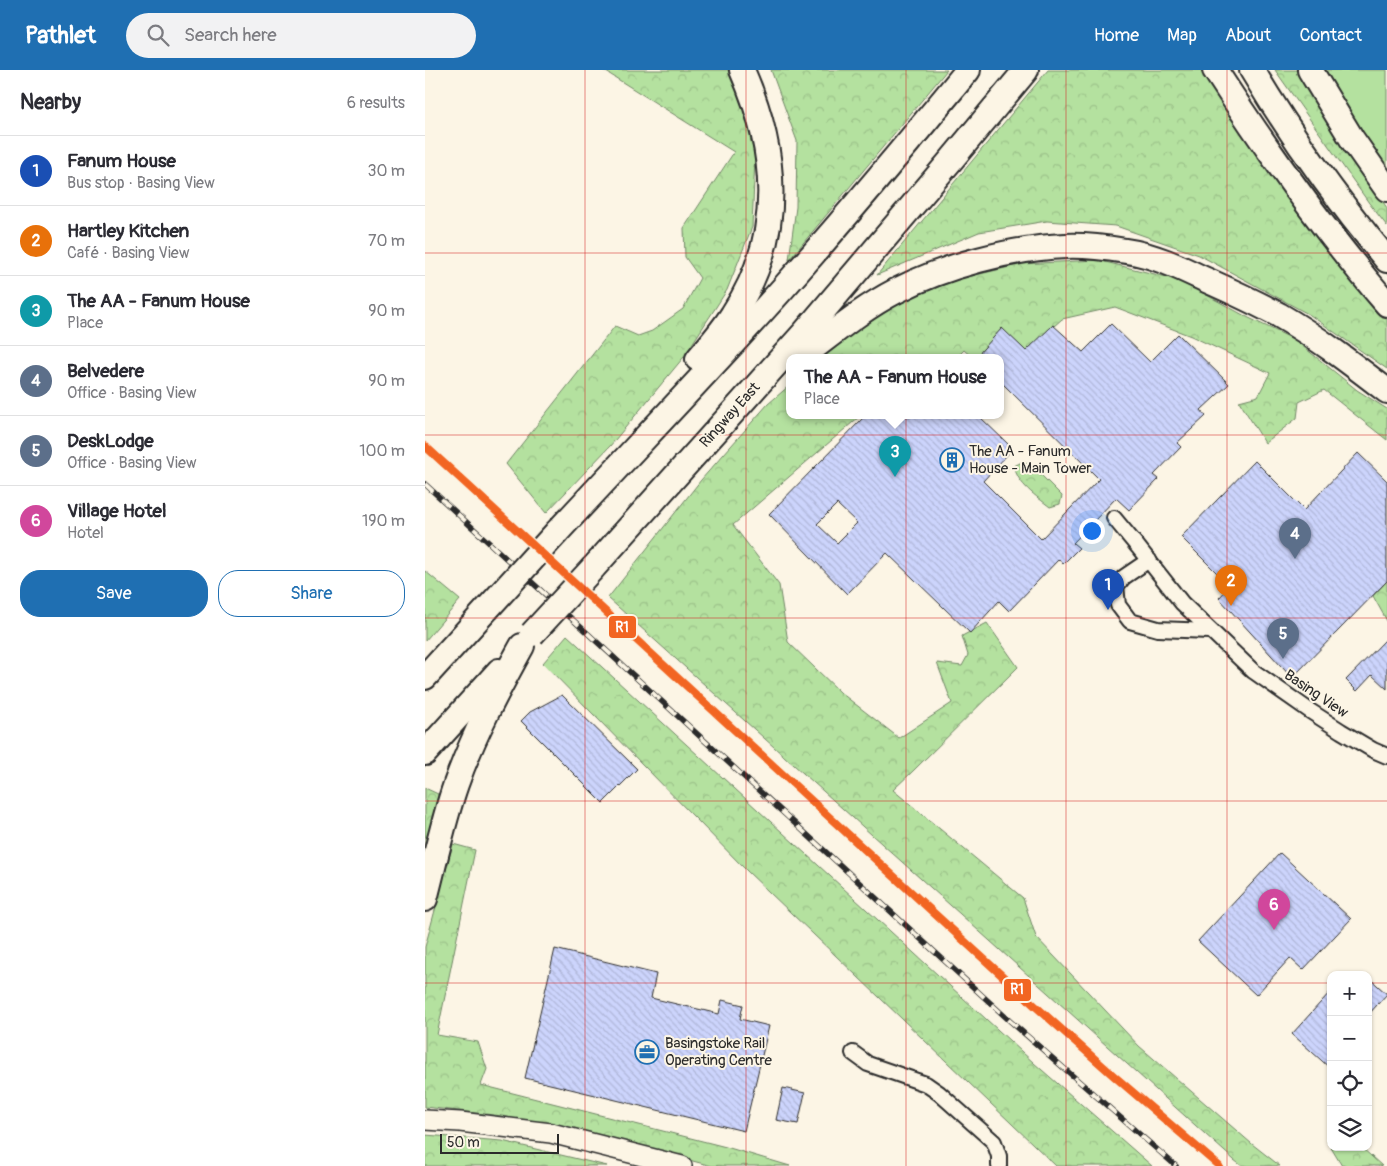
<!DOCTYPE html>
<meta charset="utf-8">
<style>
:root{--surface:#fff;--page:#f2f2f3;--text:#2b2b33;--muted:#7c7c81;--line:#e1e1e2;--accent:#1f6fb2}
body{margin:0;font-family:Pangolin,sans-serif;background:var(--page);color:var(--text)}
.controls{position:absolute;right:15px;bottom:15px;display:grid;overflow:hidden;border-radius:10px;box-shadow:0 1px 4px #0004}
.controls button{width:45px;height:45px;display:grid;place-items:center;padding:0;border:0;border-bottom:1px solid var(--line);background:var(--surface);color:var(--text);font:25px sans-serif}
.scale{position:absolute;left:15px;bottom:12px;width:119px;box-sizing:border-box;padding-left:5px;border:2px solid #2b2b2b;border-top:0;font-size:14px;line-height:18px;white-space:nowrap;color:#2b2b2b;-webkit-text-stroke:4px #fcf5e5;paint-order:stroke}
.you{position:absolute;left:666px;top:460px;width:18px;height:18px;margin:-12px;border:4px solid #fff;border-radius:50%;background:#1a73e8;box-shadow:0 0 0 8px #1a73e833}
.badge{display:grid;place-items:center;width:32px;height:32px;border-radius:50%;background:var(--accent);color:#fff;font-size:16px;font-weight:700}
.pin{position:absolute;translate:-50% -41px;filter:drop-shadow(0 1px 2px #0008)}
.pin::after{content:'';position:absolute;top:26px;width:18px;height:15px;background:inherit;clip-path:polygon(0 0,100% 0,50% 100%)}
.popup{position:absolute;left:361px;top:284px;width:218px;height:65px;box-sizing:border-box;display:grid;place-content:center;border-radius:10px;background:var(--surface);filter:drop-shadow(0 1px 4px #0005);font-size:16px;white-space:nowrap;color:var(--muted)}
.popup b{font-size:19px;color:var(--text)}
.popup::after{content:'';position:absolute;left:50%;top:100%;margin-left:-10px;border:10px solid transparent;border-top-color:var(--surface)}
.list{margin:0;padding:0;list-style:none}
h2{display:flex;justify-content:space-between;align-items:center;height:65px;margin:0;padding:0 20px;font-size:21px}
h2 small{font-size:16px;font-weight:400;color:var(--muted)}
.list li{display:grid;grid-template-columns:32px 1fr auto;gap:15px;align-items:center;box-sizing:border-box;height:70px;padding:0 20px;border-top:1px solid var(--line)}
.list b{display:block;font-size:19px;white-space:nowrap}
.list p{margin:0;font-size:16px;white-space:nowrap;color:var(--muted)}
.list em{font-size:16px;font-style:normal;color:var(--muted)}
.actions{display:flex;gap:10px;padding:15px 20px}
.actions a{flex:1;padding:11px 0;border:1px solid var(--accent);border-radius:20px;text-align:center;font-size:18px;color:var(--accent)}
.actions .main{background:var(--accent);color:#fff}
.icon{flex:none;width:28px;height:28px;fill:none;stroke:currentColor;stroke-width:2;stroke-linecap:round;stroke-linejoin:round}
.map{position:relative;flex:none;width:962px;height:1096px;overflow:hidden}
header{display:flex;align-items:center;gap:30px;box-sizing:border-box;height:70px;padding:0 25px;background:var(--accent);color:#fff}
header strong{font-size:24px}
nav{display:flex;gap:28px;margin-inline-start:auto;font-size:18px}
.search{width:350px;height:45px;background:var(--page);display:flex;align-items:center;gap:12px;box-sizing:border-box;padding:0 18px;border-radius:28px;color:var(--muted);font-size:19px}
main{display:flex}
aside{flex:1;background:var(--surface)}
.map>svg:first-child{display:block}
.forest{fill:url(#forest-crowns);stroke:#708665}
.green{fill:#b4e19f;stroke:#708665}
.building{fill:url(#building-back-hatch);stroke:#2b2b2b;fill-rule:evenodd}
.lines{fill:none;stroke-linecap:round;stroke-linejoin:round}
.street-casing{stroke:#2b2b2b;stroke-width:18}
.secondary-casing{stroke:#2b2b2b;stroke-width:22}
.highway-casing{stroke:#2b2b2b;stroke-width:28}
.street{stroke:#fcf5e5;stroke-width:14}
.secondary{stroke:#fcf5e5;stroke-width:19}
.highway{stroke:#fcf5e5;stroke-width:24}
.rail-casing{stroke:#2b2b2b;stroke-width:5.5}
.rail{stroke:#fcf5e5;stroke-width:4;stroke-dasharray:11;stroke-linecap:butt}
.highway-bridge-casing{stroke:#2b2b2b;stroke-width:28;stroke-linecap:butt}
.highway-bridge{stroke:#fcf5e5;stroke-width:24}
.rail-1-casing{stroke:#fcf5e5;stroke-width:11}
.rail-1{stroke:#f26522;stroke-width:8}
.grid{fill:none;stroke:#d62828;stroke-width:1;stroke-opacity:0.55}
.labels{text-anchor:middle;dominant-baseline:central;stroke-width:4;stroke-linejoin:round;paint-order:stroke}
.street-label{font-size:15px;fill:#2b2b2b;stroke:#fcf5e5}
.poi-label{font-size:15px;fill:#2b2b2b;stroke:#fcf5e5;text-anchor:start}
.line-badge{stroke:#fcf5e5;stroke-width:2}
.badge-label{font-size:14px;text-anchor:middle;font-weight:bold;fill:#fff}
</style>
<header>
<strong>Pathlet</strong>
<div class="search"><svg class="icon" aria-label="search" viewBox="0 0 24 24"><circle cx="10" cy="10" r="6"/><path d="M15 15l6 6"/></svg>Search here</div>
<nav><a>Home</a><a>Map</a><a>About</a><a>Contact</a></nav>
</header>
<main>
<aside>
<h2>Nearby<small>6 results</small></h2>
<ul class="list">
<li><span class="badge" style="background:#1a4fb4">1</span><div><b>Fanum House</b><p>Bus stop · Basing View</p></div><em>30 m</em></li>
<li><span class="badge" style="background:#e8710a">2</span><div><b>Hartley Kitchen</b><p>Café · Basing View</p></div><em>70 m</em></li>
<li><span class="badge" style="background:#0f9aa8">3</span><div><b>The AA - Fanum House</b><p>Place</p></div><em>90 m</em></li>
<li><span class="badge" style="background:#5c6f8a">4</span><div><b>Belvedere</b><p>Office · Basing View</p></div><em>90 m</em></li>
<li><span class="badge" style="background:#5c6f8a">5</span><div><b>DeskLodge</b><p>Office · Basing View</p></div><em>100 m</em></li>
<li><span class="badge" style="background:#d1479c">6</span><div><b>Village Hotel</b><p>Hotel</p></div><em>190 m</em></li>
</ul>
<div class="actions"><a class="main">Save</a><a>Share</a></div>
</aside>
<div class="map">
<svg width="962" height="1096" viewBox="0 0 962 1096">
<defs>
<pattern id="forest-crowns" width="20" height="18" patternUnits="userSpaceOnUse" patternTransform="scale(1.25)"><rect width="20" height="18" fill="#b4e19f"/><path d="M2 6a3 3 0 1 1 6 0M12 15a3 3 0 1 1 6 0" fill="none" stroke="#9bc189"/></pattern>
<pattern id="building-back-hatch" width="6" height="6" patternUnits="userSpaceOnUse" patternTransform="scale(1.25)"><rect width="6" height="6" fill="#ccd4fc"/><path d="M-1 5l2 2M0 0l6 6M5-1l2 2" fill="none" stroke="#afb6d8"/></pattern>
</defs>
<rect width="100%" height="100%" fill="#fcf5e5"/>
<filter id="ink" filterUnits="userSpaceOnUse"><feTurbulence type="fractalNoise" baseFrequency=".02" numOctaves="2"/><feDisplacementMap in="SourceGraphic" scale="10" xChannelSelector="R" yChannelSelector="G"/><feConvolveMatrix kernelMatrix="1 2 1 2 8 2 1 2 1" color-interpolation-filters="sRGB"/></filter>
<g filter="url(#ink)">
<!-- forest -->
<g class="forest">
<polygon points="178,0 303,0 315,24 330,87 327,157 302,220 258,288 185,376 121,443 81,394 190,256 213,266 227,261 258,239 275,208 260,187 259,158 309,82"/>
<polygon points="346,0 522,0 364,190 371,137 372,71"/>
<polygon points="623,0 779,0 861,123 962,250 962,299 885,245 774,185 691,156 622,151 554,162 452,205"/>
<polygon points="850,0 873,0 876,7 962,138 962,156 944,133"/>
<polygon points="672,190 754,210 822,247 870,270 932,320 962,339 962,370 899,320 874,332 872,348 840,373 814,331 833,326 845,303 766,266 690,237 637,249 601,281 577,259 550,288 548,288 539,280 531,288 395,288 415,271 479,230 534,209 597,194"/>
<polygon points="365,315 365,346 435,346 308,455 354,515 363,572 416,623 474,668 527,633 512,593 537,596 543,585 537,566 562,553 593,597 488,701 468,720 598,828 611,867 714,976 827,1074 855,1096 817,1096 809,1090 183,528 276,410 343,334"/>
<path d="M599,391L615,404L637,426L635,434L625,437C611,426 593,415 589,396Z"/>
<polygon points="0,501 35,530 0,571"/>
<polygon points="962,511 962,551 948,526"/>
<polygon points="142,565 609,993 727,1096 631,1096 322,801 118,593"/>
<polygon points="0,718 13,724 0,786"/>
<polygon points="28,774 50,780 12,965 53,972 62,999 56,1015 301,1077 365,1096 287,1096 155,1062 77,1046 0,1037 0,877"/>
<polygon points="0,1065 77,1071 182,1096 0,1096"/>
<polygon points="906,1068 906,1077 936,1077 957,1096 917,1096 902,1071"/>
</g>
<!-- green -->
<polygon class="green" points="896,0 962,0 962,103"/>
<!-- building -->
<g class="building">
<path d="M686,254L725,292L753,264L804,314L776,340L781,346L752,373L756,377L729,405L734,409L704,440L691,428L648,473L654,478L638,494L634,489L584,541L574,531L545,563L462,483L422,524L344,444L440,346H554L583,374V384L558,411L616,469L674,409L575,311V288H550L577,258L601,281L628,255L658,282ZM412,434L432,453L412,473L392,454Z"/>
<polygon points="933,383 962,411 962,511 867,608 794,528 805,516 756,467 830,391 879,440"/>
<polygon points="962,568 962,619 947,605 932,621 921,610"/>
<polygon points="137,625 212,699 178,733 96,651 105,642"/>
<polygon points="855,783 926,849 878,900 865,888 831,925 773,871"/>
<polygon points="130,879 231,904 226,928 294,944 297,930 318,935 315,949 344,956 319,1061 100,1008"/>
<polygon points="943,907 962,924 943,945"/>
<polygon points="906,921 906,999 867,964"/>
<polygon points="358,1018 380,1023 373,1054 351,1050"/>
</g>
<g class="lines">
<!-- street casing -->
<g class="street-casing">
<g id="street">
<polyline points="689,448 713,477 757,533 828,601 885,641 916,661 948,680 962,686"/>
<polyline points="724,490 699,507 691,516 693,535 705,551 733,559 785,561"/>
<polyline points="428,983 443,994 501,1014 514,1023 569,1072 574,1086 574,1096"/>
</g>
</g>
<!-- secondary casing -->
<g class="secondary-casing">
<polyline id="secondary" points="0,1050 35,1052 126,1063 257,1096"/>
</g>
<!-- highway casing -->
<g class="highway-casing">
<g id="highway">
<path d="M790,0C843,82 898,160 962,234"/>
<path d="M827,0C867,67 912,130 962,190"/>
<polyline points="885,0 927,69 962,119"/>
<path d="M375,288C406,265 436,239 471,221C519,196 587,178 641,176C661,175 682,178 701,181C729,185 754,197 779,209C804,220 830,232 854,245C892,267 927,294 962,321"/>
<path d="M273,289C285,275 298,260 308,244C360,166 353,82 317,0"/>
<path d="M132,462C208,380 286,299 360,216C423,145 483,73 543,0"/>
<polyline points="168,498 380,262 527,89 601,0"/>
<polyline points="0,607 62,539"/>
<polyline points="0,683 74,601"/>
<path d="M0,829C10,791 18,751 31,714C48,666 72,621 97,576"/>
</g>
</g>
<!-- street -->
<use href="#street" class="street"/>
<!-- secondary -->
<use href="#secondary" class="secondary"/>
<!-- highway -->
<use href="#highway" class="highway"/>
<!-- rail casing -->
<g class="rail-casing">
<g id="rail">
<polyline points="0,376 608,934 689,1006 794,1096"/>
<polyline points="0,414 585,951 751,1096"/>
</g>
</g>
<!-- rail -->
<use href="#rail" class="rail"/>
<!-- highway-bridge casing -->
<g class="highway-bridge-casing">
<g id="highway-bridge">
<polyline points="62,539 132,462"/>
<polyline points="107,564 168,498"/>
</g>
</g>
<!-- highway-bridge -->
<use href="#highway-bridge" class="highway-bridge"/>
<!-- rail-1 casing -->
<g class="rail-1-casing">
<polyline id="rail-1" points="0,376 608,934 689,1006 794,1096"/>
</g>
<!-- rail-1 -->
<use href="#rail-1" class="rail-1"/>
</g>
</g>
<!-- grid -->
<path class="grid" d="M160,0V1096M321,0V1096M481,0V1096M641,0V1096M802,0V1096M0,183H962M0,365H962M0,548H962M0,731H962M0,913H906M943,913H962"/>
<!-- icons -->
<defs>
<g id="building-ring" transform="scale(1.25)"><circle r="9.5" fill="#fcf5e5" stroke="#1f6fb2" stroke-width="1.5"/><path d="M-4-6H4V6H1V3H-1V6H-4ZM-2.5-4.3h1.7v1.8h-1.7ZM.8-4.3h1.7v1.8H.8ZM-2.5-1h1.7V.8h-1.7ZM.8-1h1.7V.8H.8Z" fill="#1f6fb2"/></g>
<g id="office-ring" transform="scale(1.25)"><circle r="9.5" fill="#fcf5e5" stroke="#1f6fb2" stroke-width="1.5"/><path d="M-6-3h4V-5.5h4V-3h4V5H-6ZM-1-4.5V-3h2v-1.5ZM-6 0V1H6V0Z" fill="#1f6fb2"/></g>
</defs>
<g fill-rule="evenodd">
<use href="#building-ring" x="527" y="390"/>
<use href="#office-ring" x="222" y="982"/>
</g>
<g class="labels">
<!-- street labels -->
<g class="street-label">
<text transform="translate(305 345) rotate(-48)">Ringway East</text>
<text transform="translate(891 624) rotate(34)">Basing View</text>
</g>
<!-- poi labels -->
<g class="poi-label">
<text x="544" y="381">The AA - Fanum<tspan x="544" dy="17">House - Main Tower</tspan></text>
<text x="240" y="973">Basingstoke Rail<tspan x="240" dy="17">Operating Centre</tspan></text>
</g>
</g>
<g class="line-badge">
<rect x="183" y="545" width="29" height="24" rx="5" fill="#f26522"/>
<rect x="578" y="908" width="29" height="24" rx="5" fill="#f26522"/>
</g>
<g class="badge-label">
<text x="197" y="562">R1</text>
<text x="592" y="924">R1</text>
</g>
</svg>
<div class="controls">
<button>+</button>
<button>−</button>
<button><svg class="icon" aria-label="locate" viewBox="0 0 24 24"><circle cx="12" cy="12" r="6"/><path d="M12 2v4M12 18v4M2 12h4M18 12h4"/></svg></button>
<button><svg class="icon" aria-label="layers" viewBox="0 0 24 24"><path d="M12 4l9 5-9 5-9-5zM3 14l9 5 9-5"/></svg></button>
</div>
<div class="scale">50 m</div>
<div class="you"></div>
<div class="pin badge" style="left:683px;top:540px;background:#1a4fb4">1</div>
<div class="pin badge" style="left:806px;top:536px;background:#e8710a">2</div>
<div class="pin badge" style="left:470px;top:407px;background:#0f9aa8">3</div>
<div class="popup"><b>The AA - Fanum House</b>Place</div>
<div class="pin badge" style="left:870px;top:489px;background:#5c6f8a">4</div>
<div class="pin badge" style="left:858px;top:589px;background:#5c6f8a">5</div>
<div class="pin badge" style="left:849px;top:860px;background:#d1479c">6</div>
</div>
</main>
